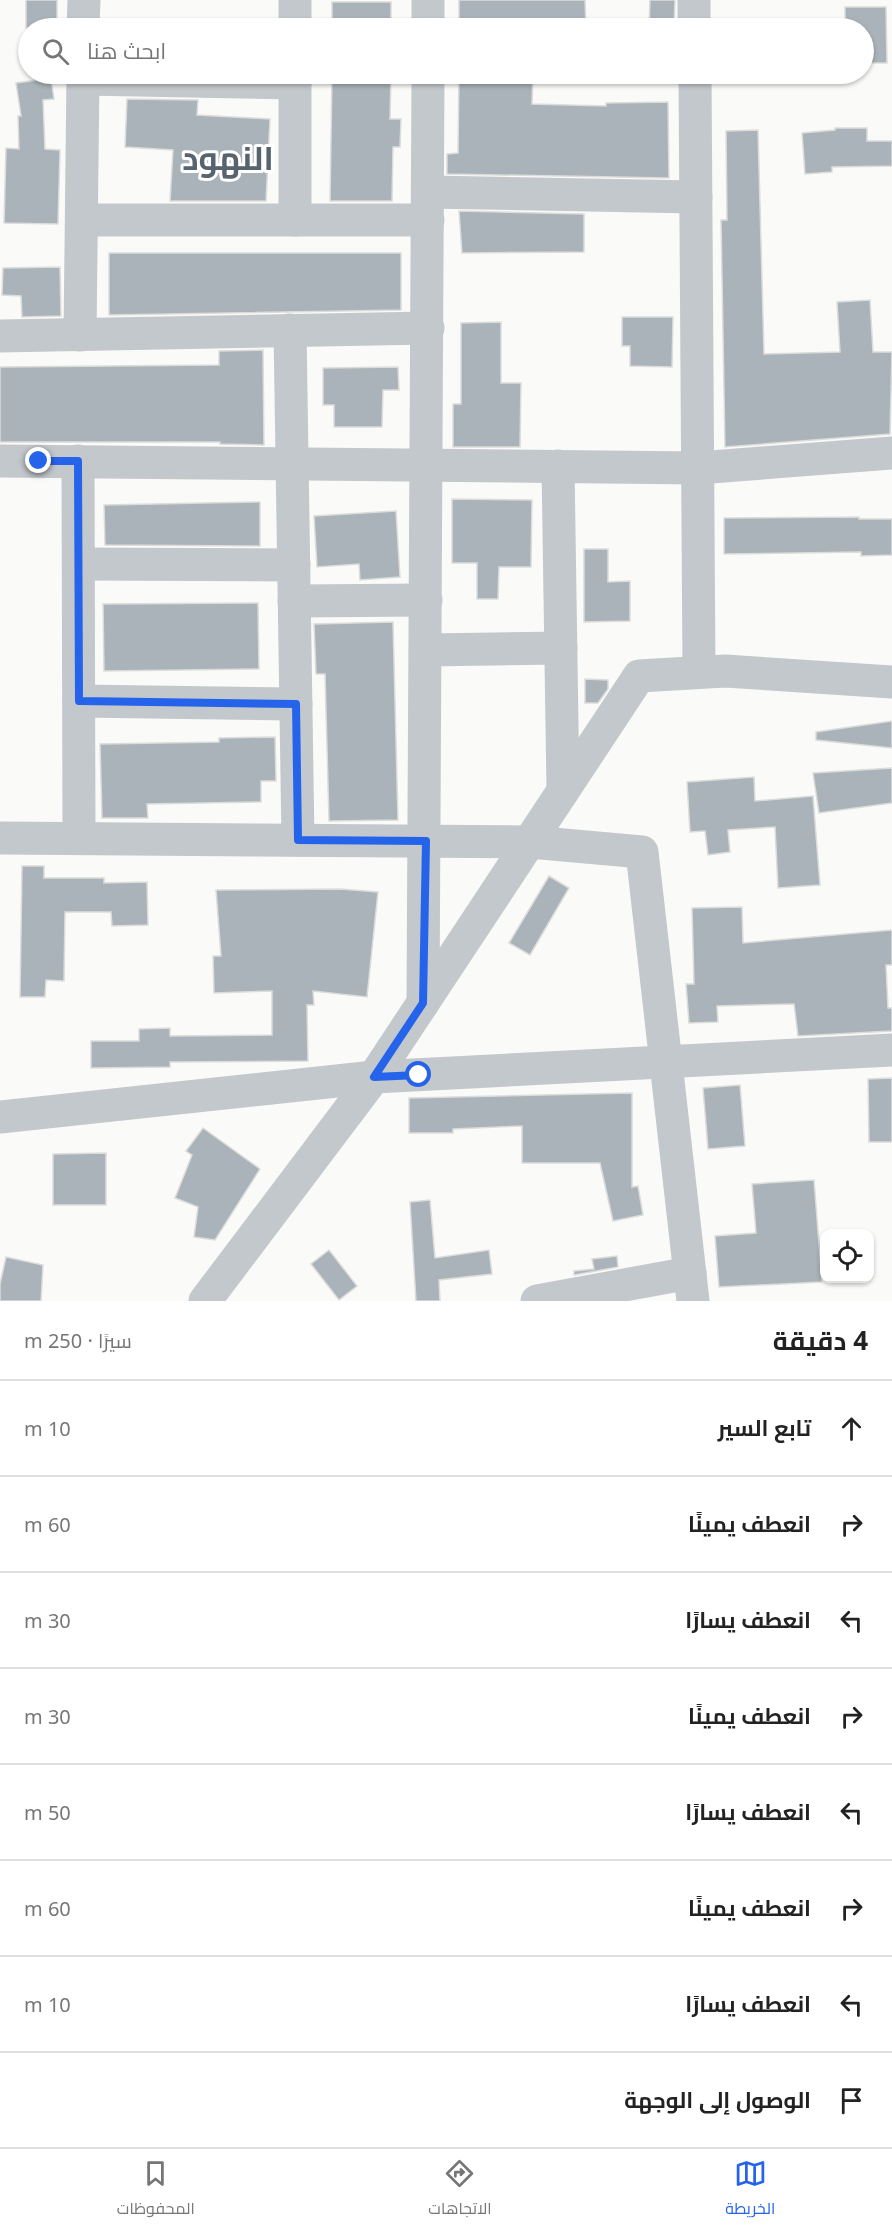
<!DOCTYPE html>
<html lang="ar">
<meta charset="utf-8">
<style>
:root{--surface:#fff;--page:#f2f2f2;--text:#222;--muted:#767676;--line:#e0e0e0;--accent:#2563eb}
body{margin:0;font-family:"Noto Sans",Cairo,sans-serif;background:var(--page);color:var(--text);direction:rtl}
.controls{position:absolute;right:18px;bottom:18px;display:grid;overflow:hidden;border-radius:12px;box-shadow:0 2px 4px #0004}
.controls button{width:54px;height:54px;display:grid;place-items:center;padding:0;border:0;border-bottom:2px solid var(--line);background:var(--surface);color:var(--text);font:30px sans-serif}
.stop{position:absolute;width:18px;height:18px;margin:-14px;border:4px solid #2563eb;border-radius:50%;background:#fff}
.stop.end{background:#2563eb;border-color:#fff;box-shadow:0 2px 6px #0008}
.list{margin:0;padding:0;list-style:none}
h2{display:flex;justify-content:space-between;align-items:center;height:78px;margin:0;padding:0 24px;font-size:26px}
h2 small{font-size:20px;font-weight:400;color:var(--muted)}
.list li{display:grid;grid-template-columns:39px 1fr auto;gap:18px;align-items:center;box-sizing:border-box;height:96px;padding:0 24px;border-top:2px solid var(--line)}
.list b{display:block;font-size:22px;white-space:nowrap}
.list em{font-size:20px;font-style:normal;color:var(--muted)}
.icon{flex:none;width:33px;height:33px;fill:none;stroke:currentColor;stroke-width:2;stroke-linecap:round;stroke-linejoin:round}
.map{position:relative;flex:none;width:892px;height:1301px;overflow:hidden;direction:ltr}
.search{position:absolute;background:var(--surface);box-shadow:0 2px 4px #0004;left:18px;right:18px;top:18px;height:66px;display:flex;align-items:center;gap:15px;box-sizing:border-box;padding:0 21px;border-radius:33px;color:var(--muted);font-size:22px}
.sheet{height:846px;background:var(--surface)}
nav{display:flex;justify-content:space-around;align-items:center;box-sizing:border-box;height:84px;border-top:2px solid var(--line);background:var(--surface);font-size:16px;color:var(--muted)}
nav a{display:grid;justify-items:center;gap:3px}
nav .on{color:var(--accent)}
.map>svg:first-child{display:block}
.building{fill:#aab3b9;stroke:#dcdcda;stroke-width:1.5}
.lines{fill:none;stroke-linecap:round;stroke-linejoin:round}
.minor{stroke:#c3c8cc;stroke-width:33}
.route{stroke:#2563eb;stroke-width:8}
.labels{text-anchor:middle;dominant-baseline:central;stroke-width:6;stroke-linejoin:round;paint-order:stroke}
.town-label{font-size:33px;font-weight:bold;fill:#57646e;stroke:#fff}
</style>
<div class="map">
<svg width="892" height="1301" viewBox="0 0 892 1301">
<rect width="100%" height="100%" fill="#fafaf8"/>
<!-- building -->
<g class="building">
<rect x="26" y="0" width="31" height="28"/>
<polygon points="459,0 585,0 586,28 459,28"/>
<polygon points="650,0 675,0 674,28 649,28"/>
<rect x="332" y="2" width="59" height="26"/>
<polygon points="845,7 886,7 887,63 864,63 864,28 845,28"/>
<polygon points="332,74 391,74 390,119 401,119 400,147 393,147 392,201 330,201"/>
<polygon points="459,74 533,74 532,104 606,106 606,103 668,102 669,178 447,174 447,154 458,153"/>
<polygon points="51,78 54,99 43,100 45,149 60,150 58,224 4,223 6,148 19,149 18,116 21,116 16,83"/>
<polygon points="127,99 198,100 197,115 270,119 266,201 170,201 173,150 125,147"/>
<polygon points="835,128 867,128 867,141 892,141 892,166 832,167 832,172 805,174 802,133 835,130"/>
<polygon points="758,130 764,354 840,352 837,302 870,300 873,352 892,352 890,434 725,447 721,220 727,220 726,131"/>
<polygon points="459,211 584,214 584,252 462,253"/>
<polygon points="109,253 401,253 401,310 109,315"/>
<polygon points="60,267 61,316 22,317 21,296 2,295 3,268"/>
<polygon points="622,317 673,317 672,367 630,366 630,346 622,346"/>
<polygon points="501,322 501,383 521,383 520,447 453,447 453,404 461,404 461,323"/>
<polygon points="263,350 264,445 220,444 220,442 0,442 0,367 219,365 219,351"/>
<polygon points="398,367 399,390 383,390 382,427 334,427 334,405 323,405 323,368"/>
<polygon points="452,499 532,500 531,567 499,567 498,599 477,599 477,563 452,563"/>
<polygon points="260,502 260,546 105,545 104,505"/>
<polygon points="396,511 400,577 360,580 359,564 317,567 314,516"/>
<polygon points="859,517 859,519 892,519 892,555 861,556 861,552 724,554 724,518"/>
<polygon points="584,549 608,549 608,582 630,581 630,621 584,622"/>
<polygon points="258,603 259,669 104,671 103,604"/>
<polygon points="393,622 398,820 329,821 325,674 316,674 314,624"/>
<polygon points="585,679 608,680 608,689 598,703 585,703"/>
<polygon points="892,721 892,748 816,740 816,732"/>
<polygon points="275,737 276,781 261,781 261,802 147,804 148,818 102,818 100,744 219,742 219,738"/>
<polygon points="892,768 892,803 819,813 813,773"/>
<polygon points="754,777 755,801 813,796 820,885 778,888 775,827 728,830 730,852 708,855 705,831 690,832 687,782"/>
<polygon points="22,866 44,866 44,878 104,878 104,883 147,882 148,925 112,926 111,912 65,912 64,981 46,980 45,997 20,997"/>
<polygon points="549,876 569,888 530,955 509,943"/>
<polygon points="340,889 378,892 367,997 313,991 314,1005 307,1005 308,1061 170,1062 170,1067 91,1068 91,1041 139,1041 139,1029 170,1028 170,1036 272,1035 272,991 214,993 213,956 221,956 216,890"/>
<polygon points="742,907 743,943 892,930 892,965 886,965 888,1008 892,1008 892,1031 798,1036 794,1004 717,1006 718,1022 689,1023 686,984 694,984 692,908"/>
<polygon points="892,1078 892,1142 869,1142 868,1079"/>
<polygon points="740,1085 745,1146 708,1149 703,1088"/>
<polygon points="632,1093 632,1187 638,1186 643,1215 613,1221 600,1163 522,1163 522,1126 453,1129 453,1133 409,1133 409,1098"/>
<polygon points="203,1128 260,1169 215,1240 194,1237 198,1207 175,1198 192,1155 186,1151"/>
<polygon points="106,1153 106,1205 53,1205 53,1154"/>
<polygon points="814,1180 822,1282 719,1287 715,1236 756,1233 752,1184"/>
<polygon points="430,1200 435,1258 489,1250 492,1274 439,1280 440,1301 416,1301 410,1202"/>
<polygon points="329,1250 357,1286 339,1300 311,1264"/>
<polygon points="617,1256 618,1267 574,1275 574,1271 594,1269 592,1259"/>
<polygon points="6,1257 43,1265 41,1301 0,1301 0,1284"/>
</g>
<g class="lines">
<!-- minor -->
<g class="minor">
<polyline points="295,0 295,28"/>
<polyline points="694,0 694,28"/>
<polyline points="83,28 84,0"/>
<polyline points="428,28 428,0"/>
<polyline points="295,74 295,220"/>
<polyline points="695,74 699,672"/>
<polyline points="83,79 295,83"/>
<polyline points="428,192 696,197"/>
<polyline points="82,220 428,220"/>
<polyline points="290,330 298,840"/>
<polyline points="80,335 83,74"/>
<polyline points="0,336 428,328"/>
<polyline points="0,461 698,468 892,453"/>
<polyline points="78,461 79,838"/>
<polyline points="558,466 563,791"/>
<polyline points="79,564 294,565"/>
<polyline points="294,601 426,600"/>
<polyline points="426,650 561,648"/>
<polyline points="79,701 296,704"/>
<polyline points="0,838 530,842 642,852 693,1301"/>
<polyline points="423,1003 428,74"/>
<polyline points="0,1117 374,1077 892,1050"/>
<polyline points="205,1301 374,1077 639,676 725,671 892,682"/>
<polyline points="537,1301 690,1273"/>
</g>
</g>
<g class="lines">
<!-- route -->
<polyline class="route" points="39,461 78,461 79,701 296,704 298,840 426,841 423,1003 374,1077 419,1075"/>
</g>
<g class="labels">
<!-- town labels -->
<g class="town-label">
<text x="228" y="157">النهود</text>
</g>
</g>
</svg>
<div class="controls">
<button><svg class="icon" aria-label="locate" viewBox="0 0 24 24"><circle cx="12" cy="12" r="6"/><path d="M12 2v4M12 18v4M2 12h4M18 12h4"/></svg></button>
</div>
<div class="stop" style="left:419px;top:1075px"></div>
<div class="stop end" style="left:39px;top:461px"></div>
<div class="search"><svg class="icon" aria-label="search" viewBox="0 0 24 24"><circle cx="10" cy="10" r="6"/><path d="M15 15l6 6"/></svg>ابحث هنا</div>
</div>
<section class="sheet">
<h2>4 دقيقة<small>سيرًا · 250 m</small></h2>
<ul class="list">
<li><svg class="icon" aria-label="ahead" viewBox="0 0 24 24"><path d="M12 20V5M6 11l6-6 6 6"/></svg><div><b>تابع السير</b></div><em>10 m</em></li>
<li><svg class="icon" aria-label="right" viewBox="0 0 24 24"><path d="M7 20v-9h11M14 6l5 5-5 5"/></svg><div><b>انعطف يمينًا</b></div><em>60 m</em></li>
<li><svg class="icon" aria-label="left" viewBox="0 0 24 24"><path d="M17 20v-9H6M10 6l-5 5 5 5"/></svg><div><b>انعطف يسارًا</b></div><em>30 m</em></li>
<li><svg class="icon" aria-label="right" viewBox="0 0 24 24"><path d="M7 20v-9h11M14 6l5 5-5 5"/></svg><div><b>انعطف يمينًا</b></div><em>30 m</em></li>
<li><svg class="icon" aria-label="left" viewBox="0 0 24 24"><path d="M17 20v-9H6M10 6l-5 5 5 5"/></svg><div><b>انعطف يسارًا</b></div><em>50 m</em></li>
<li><svg class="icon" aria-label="right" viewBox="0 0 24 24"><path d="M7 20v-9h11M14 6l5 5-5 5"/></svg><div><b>انعطف يمينًا</b></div><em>60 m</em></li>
<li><svg class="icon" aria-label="left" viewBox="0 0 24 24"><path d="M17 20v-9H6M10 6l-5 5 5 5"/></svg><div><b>انعطف يسارًا</b></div><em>10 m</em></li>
<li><svg class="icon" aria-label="arrive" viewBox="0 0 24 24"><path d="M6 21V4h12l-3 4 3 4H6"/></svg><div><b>الوصول إلى الوجهة</b></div></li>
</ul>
</section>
<nav>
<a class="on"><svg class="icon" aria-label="map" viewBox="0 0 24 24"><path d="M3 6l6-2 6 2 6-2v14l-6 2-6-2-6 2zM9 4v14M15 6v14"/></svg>الخريطة</a>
<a><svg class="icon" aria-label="directions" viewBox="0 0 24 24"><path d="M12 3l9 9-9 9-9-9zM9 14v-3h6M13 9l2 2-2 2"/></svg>الاتجاهات</a>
<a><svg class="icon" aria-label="saved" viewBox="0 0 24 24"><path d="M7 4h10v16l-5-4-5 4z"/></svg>المحفوظات</a>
</nav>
